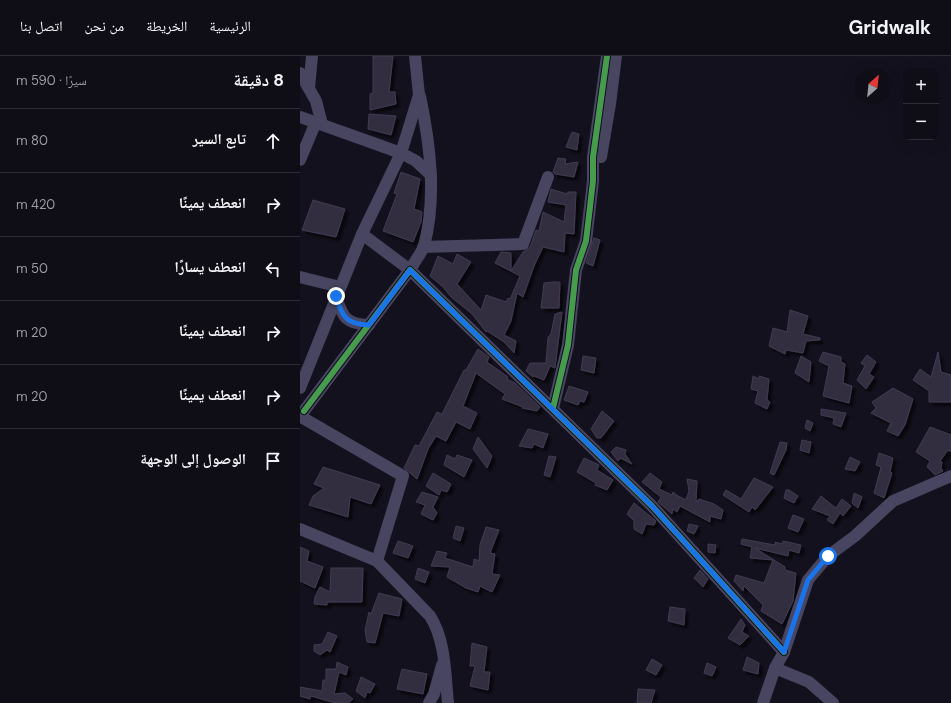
<!DOCTYPE html>
<html lang="ar">
<meta charset="utf-8">
<style>
:root{--surface:#0f0d16;--page:#1d1b23;--text:#f1f3f6;--muted:#9b9ca1;--line:#2f2d35}
body{margin:0;font-family:"DM Sans","Noto Naskh Arabic",sans-serif;background:var(--page);color:var(--text);direction:rtl}
.controls{position:absolute;right:12px;top:12px;display:grid;overflow:hidden;border-radius:8px;box-shadow:0 4px 16px #0002}
.controls button{width:36px;height:36px;display:grid;place-items:center;padding:0;border:0;border-bottom:1px solid var(--line);background:var(--surface);color:var(--text);font:20px sans-serif}
.compass{position:absolute;left:555px;top:12px;width:36px;height:36px;border-radius:50%;background:var(--surface);box-shadow:0 4px 16px #0002;rotate:27deg}
.stop{position:absolute;width:12px;height:12px;margin:-9px;border:3px solid #1a73e8;border-radius:50%;background:#fff}
.stop.end{background:#1a73e8;border-color:#fff;box-shadow:0 1px 4px #0008}
.list{margin:0;padding:0;list-style:none}
h2{display:flex;justify-content:space-between;align-items:center;height:52px;margin:0;padding:0 16px;font-size:17px}
h2 small{font-size:13px;font-weight:400;color:var(--muted)}
.list li{display:grid;grid-template-columns:26px 1fr auto;gap:12px;align-items:center;box-sizing:border-box;height:64px;padding:0 16px;border-top:1px solid var(--line)}
.list b{display:block;font-size:15px;white-space:nowrap}
.list em{font-size:13px;font-style:normal;color:var(--muted)}
.icon{flex:none;width:22px;height:22px;fill:none;stroke:currentColor;stroke-width:2;stroke-linecap:round;stroke-linejoin:round}
.map{position:relative;flex:none;width:651px;height:647px;overflow:hidden;direction:ltr}
header{display:flex;align-items:center;gap:24px;box-sizing:border-box;height:56px;padding:0 20px;background:var(--surface);border-bottom:1px solid var(--line)}
header strong{font-size:19px}
nav{display:flex;gap:22px;margin-inline-start:auto;font-size:14px}
main{display:flex}
aside{flex:1;background:var(--surface)}
.map>svg:first-child{display:block}
.building{fill:#322f40;stroke:#413b53;filter:url(#shadow)}
.lines{fill:none;stroke-linecap:round;stroke-linejoin:round}
.minor{stroke:#47455f;stroke-width:12}
.cycleway-casing{stroke:#110c23;stroke-width:8}
.cycleway{stroke:#469c4c;stroke-width:6}
.route{stroke:#1a73e8;stroke-width:5}
</style>
<header>
<strong>Gridwalk</strong>
<nav><a>الرئيسية</a><a>الخريطة</a><a>من نحن</a><a>اتصل بنا</a></nav>
</header>
<main>
<div class="map">
<svg width="651" height="647" viewBox="0 0 651 647">
<defs>
<filter id="shadow"><feDropShadow dx="3.5" dy="3.5" stdDeviation="1" flood-color="#0009"/></filter>
</defs>
<rect width="100%" height="100%" fill="#14111e"/>
<!-- building -->
<g class="building">
<polygon points="73,0 93,0 89,36 95,36 96,48 70,54 70,38 73,37"/>
<polygon points="69,58 96,60 91,79 68,73"/>
<polygon points="272,76 279,78 277,94 266,91"/>
<polygon points="258,102 266,103 265,108 278,106 274,121 255,118 253,116"/>
<polygon points="101,116 120,123 114,153 122,156 121,166 113,186 83,175 97,138 94,137"/>
<polygon points="251,133 267,138 268,136 276,136 274,178 265,177 264,196 243,191 234,210 223,241 217,237 211,265 204,279 216,285 214,297 204,286 187,275 186,276 172,258 151,241 143,231 130,220 138,200 153,208 157,198 171,206 157,228 181,254 186,239 206,246 208,242 210,243 220,220 195,207 201,196 211,197 211,215 223,196 230,191 236,174 239,175 243,156 264,166 266,149 248,146"/>
<polygon points="13,144 45,153 36,181 2,174"/>
<polygon points="294,182 300,184 293,210 286,207"/>
<polygon points="253,226 260,226 259,252 241,252 244,227"/>
<polygon points="490,254 508,260 503,278 520,282 520,284 506,285 503,297 486,294 485,298 469,290 473,272 487,276"/>
<polygon points="262,256 255,312 250,310 244,324 234,320 233,321 226,315 230,307 246,307 248,281 251,278 255,258"/>
<polygon points="178,293 189,301 187,306 208,321 207,323 215,327 240,351 237,355 222,352 223,351 202,343 205,338 176,317 163,350 177,357 170,373 156,366 146,385 136,380 128,393 117,423 104,412 115,389 119,390 137,356 142,358 164,314 166,314"/>
<polygon points="523,296 541,301 541,306 545,308 543,327 552,330 549,347 523,340 529,310 519,305"/>
<polygon points="638,296 641,316 651,319 651,346 629,346 629,335 613,324 620,313 631,321"/>
<polygon points="567,299 576,306 569,318 574,321 566,333 557,324 565,310 561,307"/>
<polygon points="283,300 296,302 294,317 281,314"/>
<polygon points="501,300 511,306 509,326 495,317"/>
<polygon points="453,320 459,323 459,320 469,323 467,344 470,346 467,353 455,347 458,335 451,333"/>
<polygon points="269,330 288,336 284,346 280,345 278,349 264,344"/>
<polygon points="593,332 613,343 605,369 598,380 587,375 591,367 571,357 576,352 572,346"/>
<polygon points="521,353 546,357 541,371 533,368 534,362 521,359"/>
<polygon points="302,355 314,365 301,382 297,382 291,373"/>
<polygon points="507,364 513,367 510,375 505,372"/>
<polygon points="630,371 651,379 651,396 648,394 640,405 642,406 641,412 643,415 635,419 627,411 630,405 616,396"/>
<polygon points="228,373 248,378 243,392 234,388 232,392 219,390"/>
<polygon points="178,381 192,400 187,412 173,393"/>
<polygon points="502,384 511,386 509,397 500,394"/>
<polygon points="480,386 487,387 486,394 474,419 470,417"/>
<polygon points="316,391 326,394 325,398 332,408 320,402 318,405 311,396"/>
<polygon points="579,397 593,402 590,416 592,417 584,442 574,437 581,411 576,409"/>
<polygon points="147,399 155,403 157,399 172,404 164,421 144,409"/>
<polygon points="249,400 256,401 250,421 244,419"/>
<polygon points="550,401 560,406 555,415 545,413"/>
<polygon points="284,402 299,409 297,414 313,424 307,434 295,429 296,427 277,416"/>
<polygon points="23,411 80,429 71,448 50,441 48,461 9,449 13,440 24,432 14,428"/>
<polygon points="133,417 151,428 147,436 141,434 139,439 126,430"/>
<polygon points="350,417 362,426 359,433 372,439 373,436 378,440 386,444 389,435 387,423 397,425 396,446 399,443 414,448 423,454 421,463 410,460 410,466 380,450 377,456 373,453 372,458 358,446 361,441 342,426"/>
<polygon points="454,422 473,431 455,454 452,451 449,456 423,439 426,434 441,443"/>
<polygon points="486,434 489,434 498,440 494,447 484,442"/>
<polygon points="122,436 138,441 133,451 137,457 133,464 121,458 125,449 116,446"/>
<polygon points="554,437 562,441 558,452 552,447"/>
<polygon points="521,440 536,452 542,443 551,450 543,460 540,457 533,468 527,464 530,460 512,453"/>
<polygon points="334,447 356,465 354,469 346,468 342,478 334,473 334,465 327,458"/>
<polygon points="493,459 504,463 498,476 488,472"/>
<polygon points="389,468 398,470 394,478 387,475"/>
<polygon points="156,470 164,472 160,485 153,482"/>
<polygon points="186,471 199,474 190,497 195,498 192,518 200,519 192,536 180,530 178,536 166,532 147,521 150,511 131,510 137,495 147,497 145,502 173,511 174,503 179,505 180,489"/>
<polygon points="442,483 475,489 475,486 482,488 483,485 501,489 499,497 489,494 488,500 455,492 485,511 485,514 496,517 493,545 482,568 461,555 463,549 444,530 443,535 434,525 436,519 464,527 473,504 450,502 452,491 441,488"/>
<polygon points="98,485 113,490 108,502 93,497"/>
<polygon points="408,488 416,489 415,497 408,496"/>
<polygon points="0,491 9,495 7,505 23,511 15,532 0,525"/>
<polygon points="31,512 63,512 62,546 27,546 27,549 14,548 15,541 20,531 30,536"/>
<polygon points="118,512 129,516 125,527 115,523"/>
<polygon points="400,514 408,523 403,531 394,522"/>
<polygon points="79,537 102,543 99,560 83,557 75,587 67,586 65,574 69,556 71,558"/>
<polygon points="370,551 385,553 384,569 368,565"/>
<polygon points="441,563 445,569 442,576 449,580 440,589 428,582"/>
<polygon points="28,576 37,580 30,596 27,594 20,599 14,595 14,589 22,588"/>
<polygon points="172,587 187,591 184,616 190,616 188,634 170,630 175,610 170,610"/>
<polygon points="447,601 459,607 458,618 443,614"/>
<polygon points="352,603 362,609 356,619 346,614"/>
<polygon points="37,606 48,611 46,619 39,616 34,638 45,637 53,643 48,647 35,647 11,640 10,643 0,640 0,631 22,635 23,624 26,624 26,613 36,613"/>
<polygon points="407,607 416,611 412,620 404,617"/>
<polygon points="102,613 127,618 123,638 97,633"/>
<polygon points="61,621 75,628 70,637 67,636 65,642 56,635"/>
<polygon points="338,633 355,634 351,647 337,647"/>
</g>
<g class="lines">
<!-- minor -->
<g class="minor">
<polyline points="0,17 16,45 22,68"/>
<polyline points="9,32 12,0"/>
<polyline points="0,61 101,97 116,105 131,119"/>
<polyline points="301,101 310,48 316,0"/>
<polyline points="0,104 16,66"/>
<path d="M62,178L110,214C114,206 121,198 124,190C137,141 130,88 120,40"/>
<polyline points="123,191 223,188 248,121"/>
<polyline points="0,221 40,231"/>
<path d="M36,240C42,261 46,268 69,269"/>
<polyline points="0,332 62,178 101,97 119,39 115,0"/>
<polyline points="253,352 268,289 276,214 286,185 293,125 293,101 307,0"/>
<polyline points="4,355 110,214 352,450 484,596"/>
<polyline points="3,362 103,420 77,505"/>
<path d="M0,473L77,505L130,560C146,585 145,619 148,647"/>
<polyline points="475,612 509,626 533,647"/>
<polyline points="129,647 134,638 142,609"/>
<polyline points="463,647 475,612 484,596 508,524 528,500 555,480 593,445 651,420"/>
</g>
<!-- cycleway casing -->
<g class="cycleway-casing">
<g id="cycleway">
<polyline points="253,352 268,289 276,214 286,185 293,125 293,101 307,0"/>
<polyline points="4,355 110,214 352,450 484,596"/>
</g>
</g>
<!-- cycleway -->
<use href="#cycleway" class="cycleway"/>
</g>
<g class="lines">
<!-- route -->
<path class="route" d="M36,240C42,261 46,268 69,269L110,214L352,450L484,596L508,524L528,500"/>
</g>
</svg>
<div class="controls">
<button>+</button>
<button>−</button>
</div>
<svg class="compass" viewBox="-18 -18 36 36"><path d="M0-13l5 13h-10z" fill="#e53935"/><path d="M0 13l5-13h-10z" fill="#9b9ca1"/></svg>
<div class="stop" style="left:528px;top:500px"></div>
<div class="stop end" style="left:36px;top:240px"></div>
</div>
<aside>
<h2>8 دقيقة<small>سيرًا · 590 m</small></h2>
<ul class="list">
<li><svg class="icon" aria-label="ahead" viewBox="0 0 24 24"><path d="M12 20V5M6 11l6-6 6 6"/></svg><div><b>تابع السير</b></div><em>80 m</em></li>
<li><svg class="icon" aria-label="right" viewBox="0 0 24 24"><path d="M7 20v-9h11M14 6l5 5-5 5"/></svg><div><b>انعطف يمينًا</b></div><em>420 m</em></li>
<li><svg class="icon" aria-label="left" viewBox="0 0 24 24"><path d="M17 20v-9H6M10 6l-5 5 5 5"/></svg><div><b>انعطف يسارًا</b></div><em>50 m</em></li>
<li><svg class="icon" aria-label="right" viewBox="0 0 24 24"><path d="M7 20v-9h11M14 6l5 5-5 5"/></svg><div><b>انعطف يمينًا</b></div><em>20 m</em></li>
<li><svg class="icon" aria-label="right" viewBox="0 0 24 24"><path d="M7 20v-9h11M14 6l5 5-5 5"/></svg><div><b>انعطف يمينًا</b></div><em>20 m</em></li>
<li><svg class="icon" aria-label="arrive" viewBox="0 0 24 24"><path d="M6 21V4h12l-3 4 3 4H6"/></svg><div><b>الوصول إلى الوجهة</b></div></li>
</ul>
</aside>
</main>
